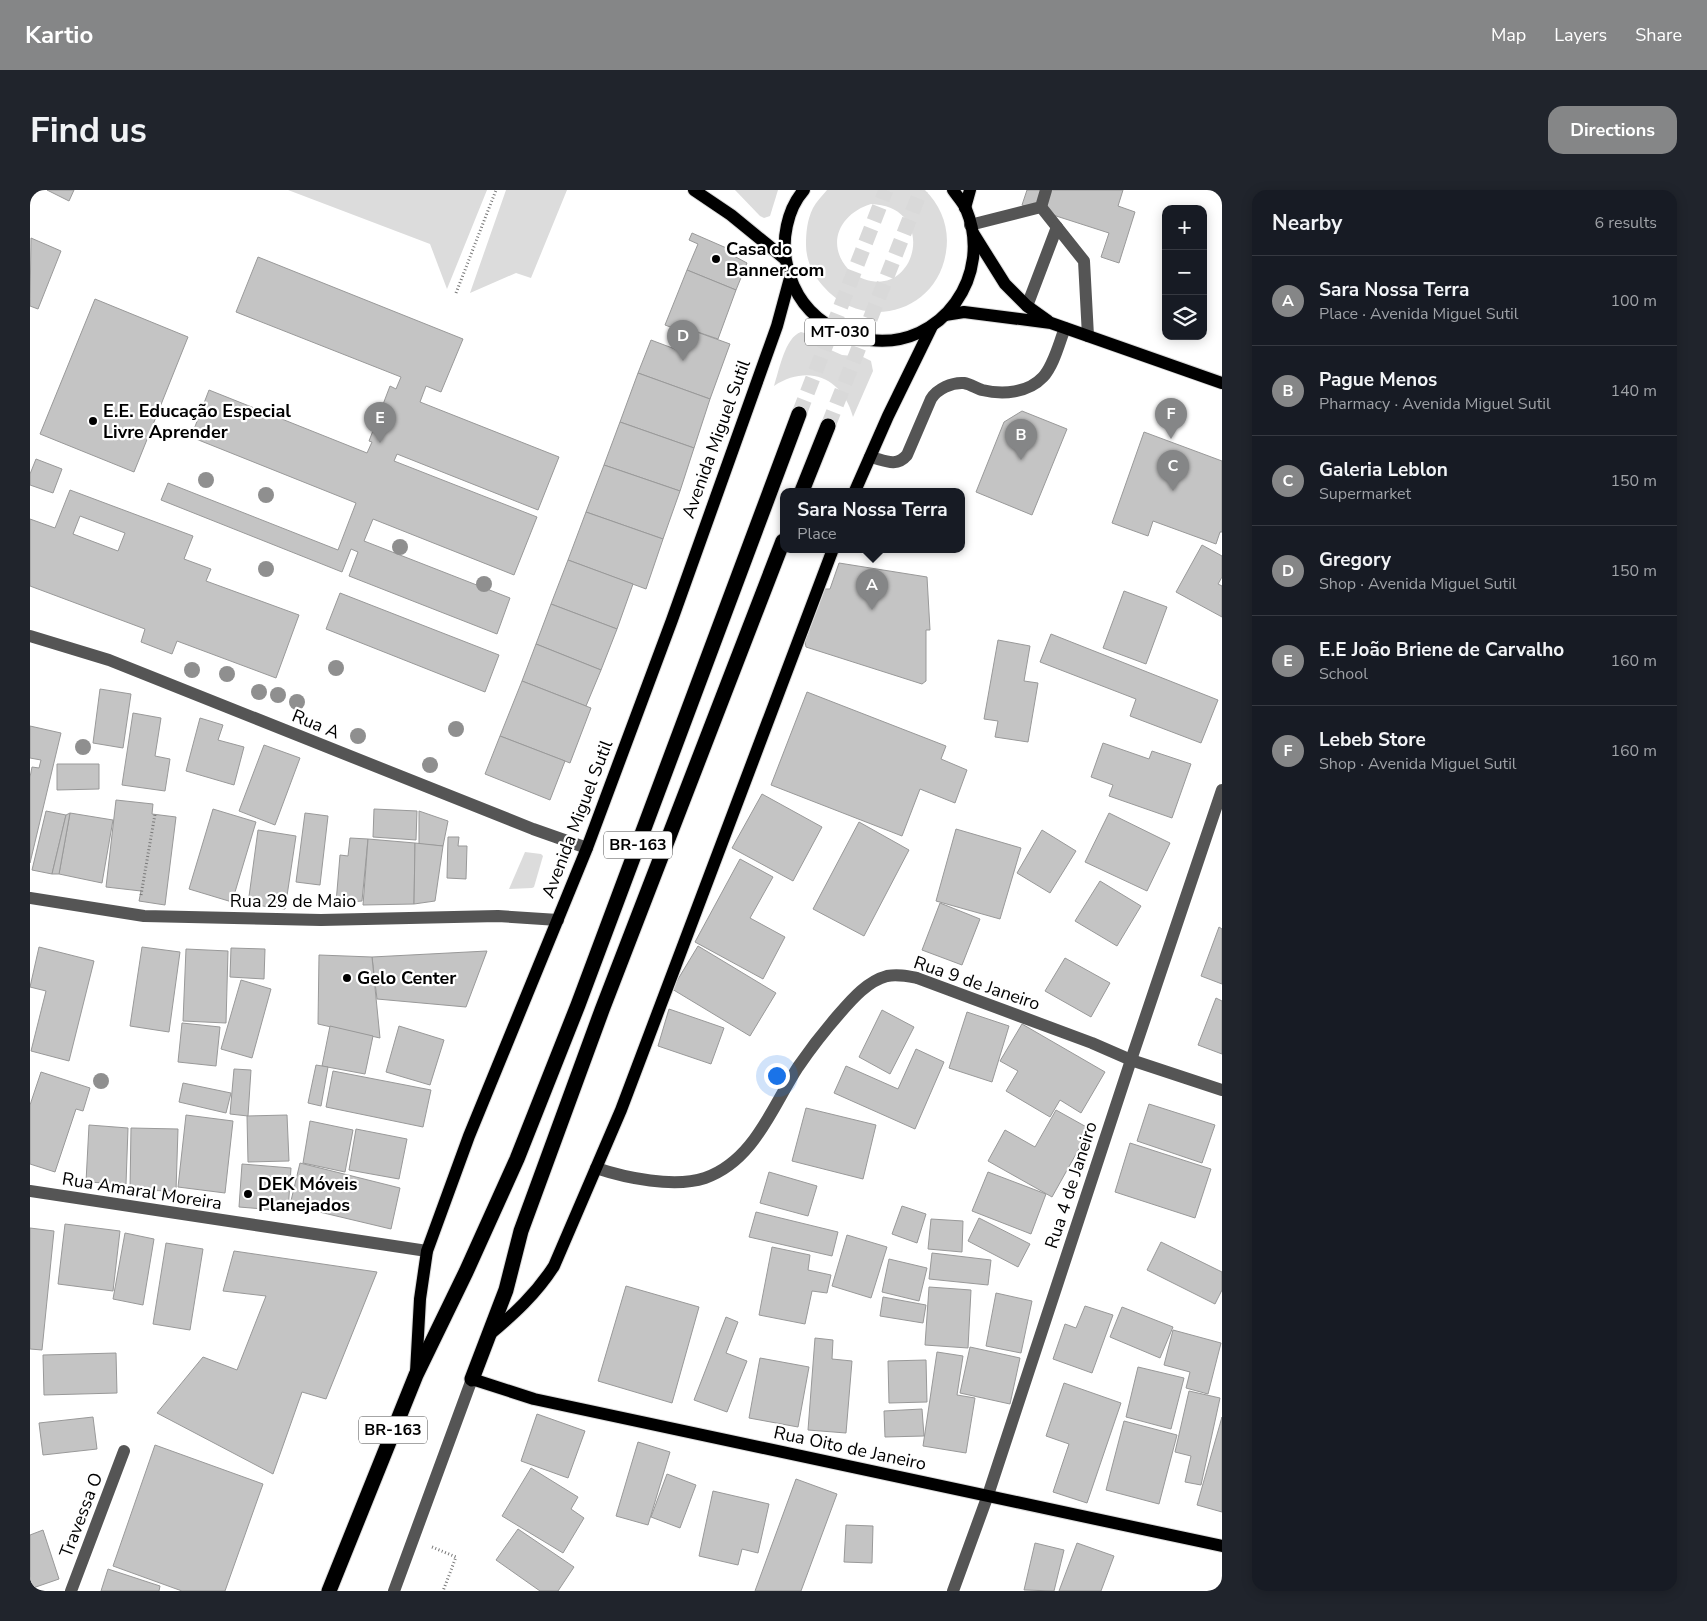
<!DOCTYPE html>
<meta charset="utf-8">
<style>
:root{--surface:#171b24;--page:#20242c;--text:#f1f3f6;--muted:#9ea1a6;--line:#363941;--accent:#858687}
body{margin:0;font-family:"Nunito Sans",sans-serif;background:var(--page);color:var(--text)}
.controls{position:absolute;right:15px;top:15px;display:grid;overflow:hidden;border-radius:10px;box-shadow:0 2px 12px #0003}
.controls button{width:45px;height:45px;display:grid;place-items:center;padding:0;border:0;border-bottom:1px solid var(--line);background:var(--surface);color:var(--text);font:25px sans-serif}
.you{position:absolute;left:746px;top:885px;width:18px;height:18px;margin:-12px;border:4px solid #fff;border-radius:50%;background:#1a73e8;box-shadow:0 0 0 8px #1a73e833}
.badge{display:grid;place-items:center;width:32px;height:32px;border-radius:50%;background:var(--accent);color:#fff;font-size:16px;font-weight:700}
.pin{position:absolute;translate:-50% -41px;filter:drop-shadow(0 1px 2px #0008)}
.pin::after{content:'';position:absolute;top:26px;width:18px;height:15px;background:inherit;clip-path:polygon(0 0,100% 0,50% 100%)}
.popup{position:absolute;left:750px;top:298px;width:185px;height:65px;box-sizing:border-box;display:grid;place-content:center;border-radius:10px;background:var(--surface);filter:drop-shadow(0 1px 4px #0005);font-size:16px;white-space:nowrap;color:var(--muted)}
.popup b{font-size:19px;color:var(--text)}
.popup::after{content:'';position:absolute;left:50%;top:100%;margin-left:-10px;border:10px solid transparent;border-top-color:var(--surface)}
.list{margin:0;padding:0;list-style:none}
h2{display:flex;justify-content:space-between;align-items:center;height:65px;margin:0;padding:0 20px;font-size:21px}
h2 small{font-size:16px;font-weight:400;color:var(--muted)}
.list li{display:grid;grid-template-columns:32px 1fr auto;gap:15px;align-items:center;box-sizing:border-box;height:90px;padding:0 20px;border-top:1px solid var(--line)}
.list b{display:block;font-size:19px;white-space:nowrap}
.list p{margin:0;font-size:16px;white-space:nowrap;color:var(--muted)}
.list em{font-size:16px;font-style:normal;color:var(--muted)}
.icon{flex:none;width:28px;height:28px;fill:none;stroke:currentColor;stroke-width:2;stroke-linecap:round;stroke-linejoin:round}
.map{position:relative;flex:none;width:1192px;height:1401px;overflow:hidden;border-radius:15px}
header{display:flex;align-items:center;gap:30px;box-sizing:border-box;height:70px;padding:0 25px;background:var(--accent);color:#fff}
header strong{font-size:24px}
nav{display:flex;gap:28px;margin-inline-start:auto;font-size:18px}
.intro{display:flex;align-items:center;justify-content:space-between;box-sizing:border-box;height:120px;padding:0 30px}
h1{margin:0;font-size:35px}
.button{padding:12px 22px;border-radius:15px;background:var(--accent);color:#fff;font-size:18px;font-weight:700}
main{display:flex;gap:30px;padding:0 30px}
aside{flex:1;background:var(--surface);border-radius:15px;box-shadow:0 2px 12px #0003}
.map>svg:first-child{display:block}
.green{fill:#dcdcdc;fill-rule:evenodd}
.building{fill:#c4c4c4;stroke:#999;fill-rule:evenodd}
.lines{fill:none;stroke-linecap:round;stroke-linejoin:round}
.highway-tunnel{stroke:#d9d9d9;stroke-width:15;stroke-dasharray:15 8;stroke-linecap:butt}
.major-casing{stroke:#dbdbdb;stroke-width:14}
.highway-casing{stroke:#dbdbdb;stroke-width:17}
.path{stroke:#777;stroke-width:3;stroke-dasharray:1 2.5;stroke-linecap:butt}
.minor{stroke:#555;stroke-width:12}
.major{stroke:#000;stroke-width:12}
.highway{stroke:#000;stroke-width:15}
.tree{fill:#8f8f8f}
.poi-dot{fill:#000;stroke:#fff;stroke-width:2}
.labels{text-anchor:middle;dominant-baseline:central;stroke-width:4.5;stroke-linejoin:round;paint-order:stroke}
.shield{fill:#fff;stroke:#4c4c4c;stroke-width:1}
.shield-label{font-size:16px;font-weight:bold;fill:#000}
.poi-label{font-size:18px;font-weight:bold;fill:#000;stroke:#fff;text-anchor:start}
.street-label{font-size:18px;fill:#000;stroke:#fff}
</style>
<header>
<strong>Kartio</strong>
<nav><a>Map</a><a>Layers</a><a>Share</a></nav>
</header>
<div class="intro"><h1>Find us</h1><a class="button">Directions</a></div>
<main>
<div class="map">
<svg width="1192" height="1401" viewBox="0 0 1192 1401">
<rect width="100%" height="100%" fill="#fff"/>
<!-- green -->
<g class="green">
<polygon points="258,0 457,0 417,99 400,54"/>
<polygon points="476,0 537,0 501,88 486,83 440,103"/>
<polygon points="705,0 748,0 740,26 734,28 730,26"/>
<path d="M797,0H895C911,16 920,38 916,62C907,123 833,143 793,96C783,85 776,70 776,55C776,43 777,30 783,18C786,12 792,6 797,0ZM841,14C905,16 889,100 841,91C832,89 824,85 818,79C795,53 811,23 841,14Z"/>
<path d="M771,142L778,144L794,157L812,165L833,167L841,171L843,181L823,227C812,187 778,174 744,196C749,181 755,147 771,142Z"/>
<polygon points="495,662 511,664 513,666 504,697 502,698 479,699"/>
</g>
<!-- building -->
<g class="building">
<polygon points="17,0 44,0 39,11"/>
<polygon points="997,0 1093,0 1088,16 1105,22 1089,73 1071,67 1079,43 992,15"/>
<polygon points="662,43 701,60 702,65 717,73 706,100 657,80 668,54 659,50"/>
<polygon points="1,48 31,61 8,119 0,116"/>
<polygon points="228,67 433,149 411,202 396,196 390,212 529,267 508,320 367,264 364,271 507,327 484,385 343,329 334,351 480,408 467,444 319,386 328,362 321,359 312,382 131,310 138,293 308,360 326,313 161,247 179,200 337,263 342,252 339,251 360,196 366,199 371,187 206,122"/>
<polygon points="657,80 706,100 688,149 653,137 651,141 635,135"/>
<polygon points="65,109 158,147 104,282 10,244"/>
<polygon points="653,137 700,154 680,209 608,183 621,150 645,159"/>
<polygon points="608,183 680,209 664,258 590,232"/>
<polygon points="992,221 1037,239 1002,325 946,302 974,232"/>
<polygon points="590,232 664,258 650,301 574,275"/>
<polygon points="1114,242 1192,271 1192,342 1190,342 1186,354 1123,331 1118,346 1082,333"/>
<polygon points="6,269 32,279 23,303 0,295 0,284"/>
<polygon points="574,275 650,301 633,349 556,322"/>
<path d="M40,300L163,346L154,369L181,379L176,391L269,425L246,488L147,451L142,464L111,452L115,439L0,396V329L25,338ZM50,326L95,343L88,361L43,344Z"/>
<polygon points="556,322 633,349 616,399 538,370"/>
<polygon points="1172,355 1192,366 1192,387 1188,394 1192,396 1192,427 1146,402"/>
<polygon points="538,370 603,394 587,439 521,414"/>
<polygon points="809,373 897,387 900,440 896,440 896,491 892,494 776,457 775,452 793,399 800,399"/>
<polygon points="1094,401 1137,417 1116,474 1073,458"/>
<polygon points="310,403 469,465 455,502 296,439"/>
<polygon points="521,414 587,439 571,480 506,454"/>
<polygon points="1021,444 1188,510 1171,553 1100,526 1106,509 1010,472"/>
<polygon points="968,450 1000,456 994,491 1008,493 998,552 965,547 968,531 954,529"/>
<polygon points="506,454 571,480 556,516 492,491"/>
<polygon points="492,491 561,518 540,573 470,546"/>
<polygon points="70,499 101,504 93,558 63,553"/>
<polygon points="777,502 916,556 911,569 937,580 925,613 890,599 872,646 741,595"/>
<polygon points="103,523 131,528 125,566 140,569 135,601 92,595"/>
<polygon points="170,528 193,535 188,550 214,557 204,595 156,581"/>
<polygon points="0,536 31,543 0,673 0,587 2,577 9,578 11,570 0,568"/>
<polygon points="470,546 535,571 520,610 455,584"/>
<polygon points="1073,553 1119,569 1122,561 1161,574 1142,628 1079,606 1083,595 1061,587"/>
<polygon points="234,555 270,568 245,635 209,621"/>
<polygon points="27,574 69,574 69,599 27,600"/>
<polygon points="732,604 792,637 763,691 702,658"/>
<polygon points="86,610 123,614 122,624 146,627 135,715 109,711 111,701 76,697"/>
<polygon points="183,619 226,632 202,712 159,699"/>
<polygon points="344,619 387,621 386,650 343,647"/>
<polygon points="16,621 36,625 22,684 2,680"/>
<polygon points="389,621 418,631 413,656 389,654"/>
<polygon points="40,623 83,630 72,693 29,684"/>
<polygon points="40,623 29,684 22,684 36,625"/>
<polygon points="275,623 298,626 290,695 266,692"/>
<polygon points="1079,623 1140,653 1117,701 1055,672"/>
<polygon points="829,632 879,660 834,746 783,719"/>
<polygon points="926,639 991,658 970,729 906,711"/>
<polygon points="228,640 266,646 255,719 218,714"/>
<polygon points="1012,640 1046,661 1020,703 987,683"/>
<polygon points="418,647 429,647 428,656 437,656 436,689 417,688"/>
<polygon points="320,648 338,649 332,711 306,713 310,665 318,666"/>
<polygon points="338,649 385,653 384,714 333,715"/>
<polygon points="385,653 413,656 405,711 384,714"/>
<polygon points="710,669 743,687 720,728 755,747 733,789 665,752"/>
<polygon points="1070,691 1111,716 1087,756 1045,731"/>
<polygon points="910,713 950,729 932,775 892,760"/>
<polygon points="1189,737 1192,739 1192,794 1171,786"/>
<polygon points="668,756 746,803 720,846 642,799"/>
<polygon points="9,757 64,771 39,871 1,861 16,801 0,797"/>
<polygon points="112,757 150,762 139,842 100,836"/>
<polygon points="201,758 235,759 234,789 200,787"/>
<polygon points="156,759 198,761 196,833 153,831"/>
<polygon points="457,761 436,817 347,809 342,767"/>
<polygon points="289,765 342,767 350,848 288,834"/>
<polygon points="1035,768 1080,793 1061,827 1015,801"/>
<polygon points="211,790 241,799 222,868 191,859"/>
<polygon points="1186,808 1192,811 1192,864 1168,855"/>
<polygon points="639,819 694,838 681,874 628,856"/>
<polygon points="852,820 884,837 860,884 829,867"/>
<polygon points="937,822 979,836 962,892 919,878"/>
<polygon points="152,833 190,837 186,876 148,872"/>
<polygon points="992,834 1075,882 1051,923 1030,910 1020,927 976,901 988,881 970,871"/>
<polygon points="300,836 343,846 335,884 292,876"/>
<polygon points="369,836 414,850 400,895 356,882"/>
<polygon points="886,859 914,872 885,939 804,903 816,876 868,899"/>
<polygon points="286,875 298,877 291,916 278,913"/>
<polygon points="204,879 221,880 218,926 200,924"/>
<polygon points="303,881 401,900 393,937 296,917"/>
<polygon points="11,882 60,898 53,921 46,919 25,982 0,974 0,915"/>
<polygon points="153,893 201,903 196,923 149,912"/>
<polygon points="1119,914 1185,935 1172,973 1107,951"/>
<polygon points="776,918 846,935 833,989 762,971"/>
<polygon points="1026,920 1060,939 1022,1007 958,971 975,940 1005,957"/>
<polygon points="156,925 203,931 195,1003 148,997"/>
<polygon points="257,925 259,971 218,972 217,926"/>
<polygon points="280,931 323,940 315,982 273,973"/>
<polygon points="59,935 98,938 96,994 56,992"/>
<polygon points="101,938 148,939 146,1001 100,1000"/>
<polygon points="326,939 377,949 369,989 319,980"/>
<polygon points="1100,953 1181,979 1165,1028 1085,1002"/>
<polygon points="270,973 370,998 361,1039 260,1015"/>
<polygon points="212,974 261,978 258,1021 209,1017"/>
<polygon points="739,982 787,996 778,1026 730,1013"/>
<polygon points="958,982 1016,1004 1001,1044 942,1021"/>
<polygon points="872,1016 896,1024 887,1053 862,1044"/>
<polygon points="726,1022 808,1042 802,1066 719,1047"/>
<polygon points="949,1028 1000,1054 988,1077 938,1051"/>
<polygon points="901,1029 933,1031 932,1062 898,1059"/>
<polygon points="35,1034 90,1041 83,1101 28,1094"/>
<polygon points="0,1038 24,1041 12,1160 0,1159"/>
<polygon points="95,1043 124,1049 113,1115 83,1109"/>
<polygon points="817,1045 857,1057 841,1108 802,1096"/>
<polygon points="1131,1052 1192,1082 1192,1100 1185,1114 1117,1080"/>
<polygon points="136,1053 173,1059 160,1140 123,1134"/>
<polygon points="742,1057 780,1065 778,1080 801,1085 797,1103 782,1101 775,1134 729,1125"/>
<polygon points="204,1061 347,1082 296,1209 272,1202 243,1284 127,1223 173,1167 207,1180 236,1106 193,1101"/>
<polygon points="902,1063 961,1070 958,1095 899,1089"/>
<polygon points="859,1069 897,1078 889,1111 852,1102"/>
<polygon points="596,1096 669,1117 642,1213 568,1191"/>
<polygon points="899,1097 941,1100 938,1158 895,1155"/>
<polygon points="966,1103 1002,1111 991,1163 956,1156"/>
<polygon points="853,1107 896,1115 893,1133 850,1126"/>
<polygon points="1055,1116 1083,1125 1062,1183 1023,1169 1035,1134 1046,1138"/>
<polygon points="1092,1117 1143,1137 1130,1168 1080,1147"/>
<polygon points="696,1127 708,1132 696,1163 717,1171 697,1222 664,1210"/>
<polygon points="1143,1140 1191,1153 1178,1204 1156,1198 1160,1182 1134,1175"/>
<polygon points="785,1148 803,1150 802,1169 822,1171 816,1243 778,1240"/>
<polygon points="940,1157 990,1168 980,1214 930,1203"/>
<polygon points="907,1162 933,1166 927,1205 945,1208 936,1263 893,1256"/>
<polygon points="86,1163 87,1203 14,1205 13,1165"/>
<polygon points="730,1168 779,1177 768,1237 719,1228"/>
<polygon points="896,1170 897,1212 859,1213 858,1171"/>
<polygon points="1108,1177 1154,1188 1141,1239 1096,1227"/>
<polygon points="1034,1193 1091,1213 1057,1313 1023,1302 1039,1254 1016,1246"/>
<polygon points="1159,1201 1190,1208 1171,1295 1155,1292 1161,1266 1145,1262"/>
<polygon points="892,1219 894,1246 855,1247 854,1221"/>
<polygon points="507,1224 555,1241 538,1288 491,1271"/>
<polygon points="63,1227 67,1259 13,1265 9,1233"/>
<polygon points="1192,1227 1192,1322 1167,1315"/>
<polygon points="1094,1231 1147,1245 1129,1314 1076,1300"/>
<polygon points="608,1252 640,1262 618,1335 586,1326"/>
<polygon points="125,1255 233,1294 195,1401 152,1401 83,1376"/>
<polygon points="501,1278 548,1307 541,1319 554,1328 533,1363 472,1326"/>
<polygon points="637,1284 666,1295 650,1338 621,1327"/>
<polygon points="766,1289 807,1304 771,1401 725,1401"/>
<polygon points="683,1301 739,1314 728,1363 712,1359 708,1375 669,1366"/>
<polygon points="816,1335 843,1336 842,1373 814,1372"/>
<polygon points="488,1339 544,1377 528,1401 510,1401 466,1370"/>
<polygon points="13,1340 29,1389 0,1399 0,1345"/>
<polygon points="1005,1353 1034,1360 1024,1401 994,1400"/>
<polygon points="1047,1353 1084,1366 1071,1401 1029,1401"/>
<polygon points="78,1379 130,1396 129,1401 71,1401"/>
</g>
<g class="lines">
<!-- highway-tunnel -->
<g class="highway-tunnel">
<polyline points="769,224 856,0"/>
<polyline points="798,236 891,0"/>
</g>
<!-- major casing -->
<g class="major-casing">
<g id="major">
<polyline points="664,0 701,25 755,69"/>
<path d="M774,0C757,19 751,51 757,75C763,103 778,125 805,139C810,142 816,146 821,148C827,150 834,150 840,150C912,159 964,85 936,19C933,12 927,6 923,0"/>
<polyline points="935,18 940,0"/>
<polyline points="943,43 975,94 997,116 1018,131"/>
<polyline points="915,125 934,122 1021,133 1192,193"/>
<polyline points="825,301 858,226 902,136"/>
<path d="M459,1145C484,1124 506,1104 524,1076L591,920L803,359"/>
<polyline points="386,1182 390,1109 397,1061 439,946 557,658 642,430 747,136 760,88"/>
<polyline points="442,1189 504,1209 1192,1356"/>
</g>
</g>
<!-- highway casing -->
<g class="highway-casing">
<g id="highway">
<polyline points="772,301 798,236"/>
<polyline points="442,1189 476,1100 491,1041 572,820 753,351"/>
<polyline points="299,1401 386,1185 436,1082 487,969 548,815 769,224"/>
</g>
</g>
<!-- path -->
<g class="path">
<polyline points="426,103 466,0"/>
<polyline points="111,705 125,624"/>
<polyline points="402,1357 426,1367 413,1401"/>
</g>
<!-- minor -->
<g class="minor">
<polyline points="1011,17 1054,71 1058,146"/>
<polyline points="940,35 1011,17 1016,0"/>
<polyline points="997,116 1027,37"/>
<path d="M840,267C854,270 866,278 877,265L901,209C907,199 922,192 934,193C940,194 946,198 952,200C973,205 998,203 1013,187C1024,175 1029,153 1035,138"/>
<polyline points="0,446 79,470 503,639 557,658"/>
<polyline points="0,708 114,726 291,730 468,726 528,730"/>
<path d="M566,978C596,988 644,998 675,988C724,971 742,917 768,877C781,858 795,840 810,823C823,808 838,791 857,786C868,784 877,786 887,788L1062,853L1101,870L1192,900"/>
<polyline points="0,1001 397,1061"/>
<polyline points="41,1401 94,1261"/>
<polyline points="364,1401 442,1189"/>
<polyline points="923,1401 958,1305 1101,870 1192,600"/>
</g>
<!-- major -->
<use href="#major" class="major"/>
<!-- highway -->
<use href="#highway" class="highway"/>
</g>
<!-- trees -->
<g class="tree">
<circle cx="176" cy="290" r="8"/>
<circle cx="236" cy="305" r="8"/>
<circle cx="370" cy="357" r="8"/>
<circle cx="236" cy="379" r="8"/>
<circle cx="454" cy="394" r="8"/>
<circle cx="306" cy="478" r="8"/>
<circle cx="162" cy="480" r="8"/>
<circle cx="197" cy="484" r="8"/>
<circle cx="229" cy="502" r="8"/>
<circle cx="248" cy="505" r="8"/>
<circle cx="267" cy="512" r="8"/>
<circle cx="426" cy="539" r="8"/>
<circle cx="328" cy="546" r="8"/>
<circle cx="53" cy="557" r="8"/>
<circle cx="400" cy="575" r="8"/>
<circle cx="71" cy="891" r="8"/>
</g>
<!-- markers -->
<g class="poi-dot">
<circle cx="686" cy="69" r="5"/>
<circle cx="63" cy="231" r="5"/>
<circle cx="317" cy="788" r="5"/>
<circle cx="218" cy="1004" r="5"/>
</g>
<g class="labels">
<!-- shield labels -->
<g class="shield">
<rect x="775" y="128.5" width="70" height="27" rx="4"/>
<rect x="574" y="641.5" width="68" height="27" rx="4"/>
<rect x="329" y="1226.5" width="68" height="27" rx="4"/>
</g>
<g class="shield-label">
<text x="810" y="142">MT-030</text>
<text x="608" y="655">BR-163</text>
<text x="363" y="1240">BR-163</text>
</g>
<!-- poi labels -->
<g class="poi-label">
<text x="696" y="59">Casa do<tspan x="696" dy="21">Banner.com</tspan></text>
<text x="73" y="221">E.E. Educação Especial<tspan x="73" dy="21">Livre Aprender</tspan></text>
<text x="327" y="788">Gelo Center</text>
<text x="228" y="994">DEK Móveis<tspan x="228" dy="21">Planejados</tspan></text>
</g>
<!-- street labels -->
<g class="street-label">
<text transform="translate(686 249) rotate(-70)">Avenida Miguel Sutil</text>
<text transform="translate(286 534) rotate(22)">Rua A</text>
<text transform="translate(547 629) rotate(-69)">Avenida Miguel Sutil</text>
<text x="263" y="711">Rua 29 de Maio</text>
<text transform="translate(947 793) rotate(19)">Rua 9 de Janeiro</text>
<text transform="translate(1041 995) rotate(-72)">Rua 4 de Janeiro</text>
<text transform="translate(112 1001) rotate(9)">Rua Amaral Moreira</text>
<text transform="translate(820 1258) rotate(12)">Rua Oito de Janeiro</text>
<text transform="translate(51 1325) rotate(-69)">Travessa O</text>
</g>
</g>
</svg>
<div class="controls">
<button>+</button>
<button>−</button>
<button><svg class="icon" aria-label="layers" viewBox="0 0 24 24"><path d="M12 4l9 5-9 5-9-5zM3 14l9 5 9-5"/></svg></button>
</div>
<div class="you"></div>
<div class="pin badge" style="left:842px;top:420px">A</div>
<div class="popup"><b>Sara Nossa Terra</b>Place</div>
<div class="pin badge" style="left:991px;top:270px">B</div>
<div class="pin badge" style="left:1143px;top:301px">C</div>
<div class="pin badge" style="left:653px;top:171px">D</div>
<div class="pin badge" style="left:350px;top:253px">E</div>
<div class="pin badge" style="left:1141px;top:249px">F</div>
</div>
<aside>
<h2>Nearby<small>6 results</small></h2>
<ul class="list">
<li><span class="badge">A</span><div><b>Sara Nossa Terra</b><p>Place · Avenida Miguel Sutil</p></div><em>100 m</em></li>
<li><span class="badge">B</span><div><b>Pague Menos</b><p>Pharmacy · Avenida Miguel Sutil</p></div><em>140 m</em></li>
<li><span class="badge">C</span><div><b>Galeria Leblon</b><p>Supermarket</p></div><em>150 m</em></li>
<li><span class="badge">D</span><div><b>Gregory</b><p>Shop · Avenida Miguel Sutil</p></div><em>150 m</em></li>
<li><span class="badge">E</span><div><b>E.E João Briene de Carvalho</b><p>School</p></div><em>160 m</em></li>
<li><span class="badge">F</span><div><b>Lebeb Store</b><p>Shop · Avenida Miguel Sutil</p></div><em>160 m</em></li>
</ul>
</aside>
</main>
